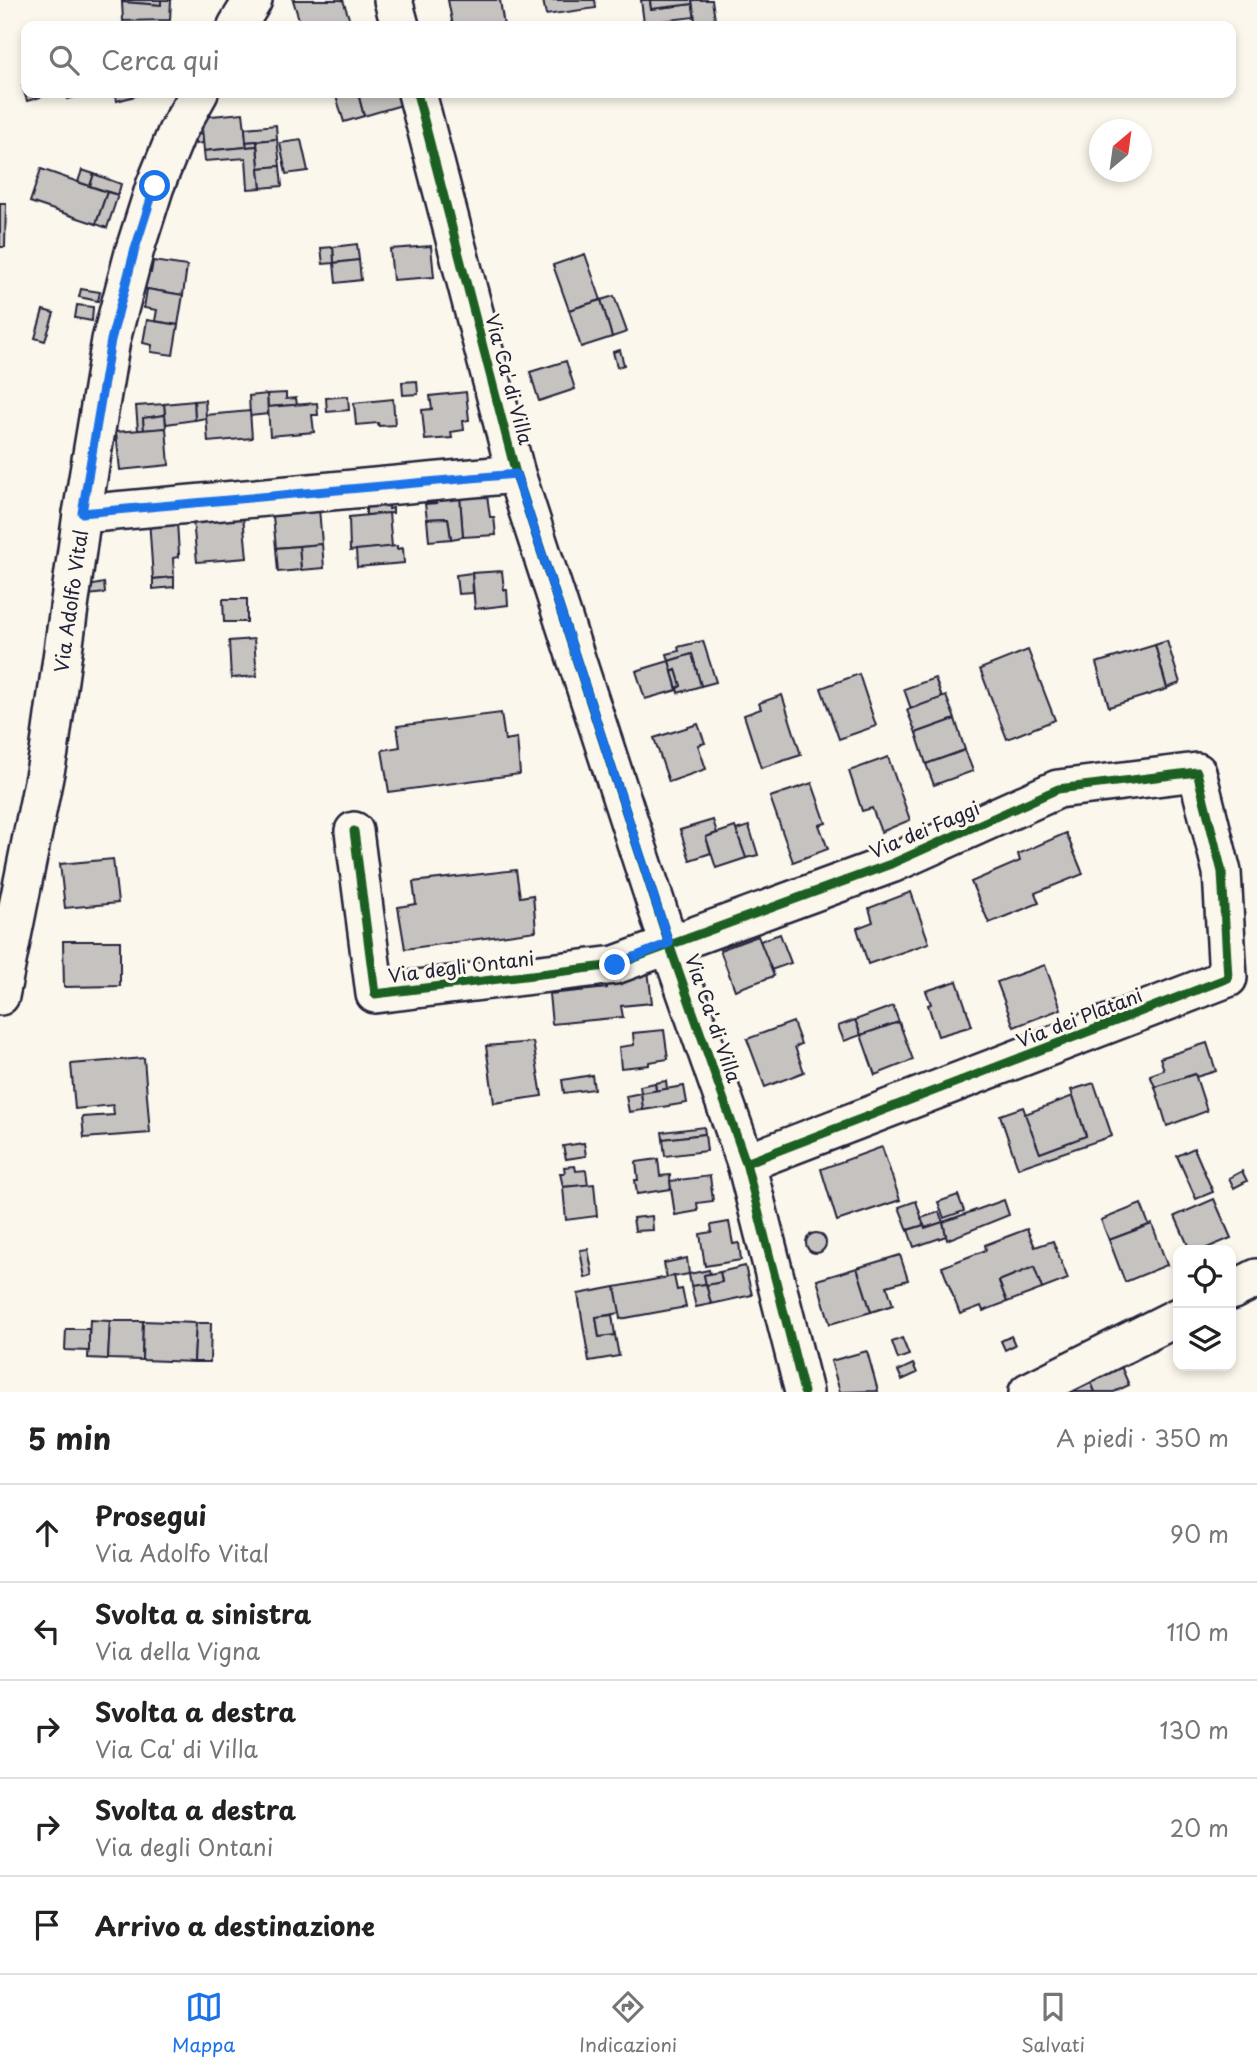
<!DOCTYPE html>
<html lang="it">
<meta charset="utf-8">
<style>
:root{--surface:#fff;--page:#f6f6f6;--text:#222;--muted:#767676;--line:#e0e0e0;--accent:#1a73e8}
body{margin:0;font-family:"Playpen Sans",sans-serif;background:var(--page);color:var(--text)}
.controls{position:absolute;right:21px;bottom:21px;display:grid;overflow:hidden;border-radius:14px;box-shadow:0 4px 10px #0003}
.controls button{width:63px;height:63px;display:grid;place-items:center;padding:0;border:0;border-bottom:2px solid var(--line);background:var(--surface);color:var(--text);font:35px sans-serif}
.compass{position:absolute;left:1089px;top:119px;width:63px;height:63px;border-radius:50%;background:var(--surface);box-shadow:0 4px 10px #0003;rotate:29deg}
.stop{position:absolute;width:21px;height:21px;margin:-16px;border:5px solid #1a73e8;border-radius:50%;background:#fff}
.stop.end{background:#1a73e8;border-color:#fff;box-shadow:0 2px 7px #0008}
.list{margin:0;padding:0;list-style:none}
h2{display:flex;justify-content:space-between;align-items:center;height:91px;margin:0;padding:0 28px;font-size:30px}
h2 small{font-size:23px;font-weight:400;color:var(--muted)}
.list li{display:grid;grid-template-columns:46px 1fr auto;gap:21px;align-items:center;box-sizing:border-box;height:98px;padding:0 28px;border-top:2px solid var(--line)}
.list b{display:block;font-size:26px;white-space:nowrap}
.list p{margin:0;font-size:23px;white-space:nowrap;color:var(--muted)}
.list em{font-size:23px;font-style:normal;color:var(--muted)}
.icon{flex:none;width:38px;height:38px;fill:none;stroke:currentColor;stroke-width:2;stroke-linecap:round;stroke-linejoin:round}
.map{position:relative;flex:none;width:1257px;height:1392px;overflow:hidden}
.search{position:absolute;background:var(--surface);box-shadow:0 4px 10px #0003;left:21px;right:21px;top:21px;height:77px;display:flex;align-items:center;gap:18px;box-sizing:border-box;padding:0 24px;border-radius:14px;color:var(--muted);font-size:26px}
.sheet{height:581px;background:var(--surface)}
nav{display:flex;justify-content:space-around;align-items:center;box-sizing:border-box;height:98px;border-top:2px solid var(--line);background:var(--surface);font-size:19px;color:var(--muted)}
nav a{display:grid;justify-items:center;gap:4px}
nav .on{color:var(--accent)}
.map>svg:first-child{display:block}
.building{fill:#c6c2c0;stroke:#22223b;stroke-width:2}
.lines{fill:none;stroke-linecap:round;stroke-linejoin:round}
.minor-casing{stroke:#22223b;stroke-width:42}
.minor{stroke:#fbf7ec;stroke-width:37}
.cycleway-casing{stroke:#fbf7ec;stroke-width:13}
.cycleway{stroke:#1b5e20;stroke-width:9}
.route{stroke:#1a73e8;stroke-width:9}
.labels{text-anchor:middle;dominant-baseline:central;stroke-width:6;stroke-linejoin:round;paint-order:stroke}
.street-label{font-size:19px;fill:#22223b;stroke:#fbf7ec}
</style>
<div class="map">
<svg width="1257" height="1392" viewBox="0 0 1257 1392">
<rect width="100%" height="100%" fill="#fbf7ec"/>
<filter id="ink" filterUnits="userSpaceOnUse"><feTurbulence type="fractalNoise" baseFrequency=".0143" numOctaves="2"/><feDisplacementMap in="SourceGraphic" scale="14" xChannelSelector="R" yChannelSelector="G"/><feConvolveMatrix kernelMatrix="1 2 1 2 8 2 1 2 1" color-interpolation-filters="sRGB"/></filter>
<g filter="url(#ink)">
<!-- building -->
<g class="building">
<polygon points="122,0 161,0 161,5 122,2"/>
<polygon points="161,0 171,0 170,20 123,21 122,2 161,5"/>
<polygon points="293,0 343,0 351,24 344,26 301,26"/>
<polygon points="448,0 500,0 504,26 453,26"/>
<polygon points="543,0 595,0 596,8 546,15"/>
<polygon points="641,0 650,0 651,9 693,4 695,17 644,23"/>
<polygon points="650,0 692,0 693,4 651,9"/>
<polygon points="692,0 712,0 716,26 696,26"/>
<polygon points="26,84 26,93 54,93 27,101 22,85"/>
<polygon points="66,93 90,93 68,99"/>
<polygon points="115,93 146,93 117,101"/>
<polygon points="335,93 358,93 364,116 344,122"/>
<polygon points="375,93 402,93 405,104 364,116 359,97"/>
<polygon points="243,113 247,147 204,151 201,117"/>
<polygon points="276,125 277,139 246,142 245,128"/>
<polygon points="195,134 202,134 203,143 196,144"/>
<polygon points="277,139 280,166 259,168 257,141"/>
<polygon points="301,140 308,171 286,174 280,143"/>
<polygon points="257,141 257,146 247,147 246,142"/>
<polygon points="257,146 261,188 248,189 246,158 205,161 204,151"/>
<polygon points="280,166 282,186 261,188 259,168"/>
<polygon points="41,169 107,192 96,224 30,202"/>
<polygon points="82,170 94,174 90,186 78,182"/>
<polygon points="94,174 121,184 118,195 90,186"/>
<polygon points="107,192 118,195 107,228 96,224"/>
<polygon points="0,203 6,203 5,247 0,247"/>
<polygon points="357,244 359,260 334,263 333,247"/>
<polygon points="431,246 434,277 393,280 390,249"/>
<polygon points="333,247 334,263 323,264 321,248"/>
<polygon points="585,254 601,300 569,310 553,265"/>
<polygon points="359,260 361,280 336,283 334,263"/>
<polygon points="153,261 187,266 183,295 140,288 143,272 151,273"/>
<polygon points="81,289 100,292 98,301 79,297"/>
<polygon points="147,289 183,295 178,325 155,321 157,310 144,308"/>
<polygon points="614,296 627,332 612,337 601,300"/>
<polygon points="601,300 612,337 581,347 569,310"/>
<polygon points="77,305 93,307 92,321 75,318"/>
<polygon points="43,310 54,313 45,341 35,338"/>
<polygon points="147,320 178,325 173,355 151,352 152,345 143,343"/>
<polygon points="620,350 624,365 617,367 613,352"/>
<polygon points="566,361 575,389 539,401 530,372"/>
<polygon points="417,381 418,394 403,395 402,382"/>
<polygon points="466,392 469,420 463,421 464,430 451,432 452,438 425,440 422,410 432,409 430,396"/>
<polygon points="286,393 286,399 296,398 297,405 268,407 267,394"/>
<polygon points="267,394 268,414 250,416 249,396"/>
<polygon points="348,396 349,410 327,412 326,398"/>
<polygon points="393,399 395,425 379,426 378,423 356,425 354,403"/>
<polygon points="205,400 206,418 195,420 194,401"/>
<polygon points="194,401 195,420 166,424 164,404"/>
<polygon points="317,403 318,415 312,415 314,432 270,436 268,407"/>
<polygon points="164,404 165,415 143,418 144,430 138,430 136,406"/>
<polygon points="250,411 252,438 208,442 206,415"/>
<polygon points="165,415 166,428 144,430 143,418"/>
<polygon points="166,428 169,465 120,470 116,432"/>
<polygon points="487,495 490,517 494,517 496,535 463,537 460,497"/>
<polygon points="460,497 463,537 451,539 448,518 427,519 425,504 436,503 435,500"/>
<polygon points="389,506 389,509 393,508 393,513 366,515 366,507"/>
<polygon points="319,508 322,544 276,548 273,516 291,514 291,511"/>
<polygon points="389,513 392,547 350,551 349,517"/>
<polygon points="243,516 247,558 197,562 193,520"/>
<polygon points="149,518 177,522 179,554 178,554 178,557 173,558 174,577 153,579"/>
<polygon points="448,518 451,539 429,541 427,519"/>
<polygon points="322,544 324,568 301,570 299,546"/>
<polygon points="299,546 301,570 278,572 276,548"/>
<polygon points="397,546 397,549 403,548 404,563 357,567 356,550"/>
<polygon points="502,571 504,590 507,590 508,605 475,609 472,573"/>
<polygon points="472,573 473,593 458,594 456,575"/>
<polygon points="174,577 174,587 153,589 153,579"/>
<polygon points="104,583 105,593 88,595 88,586"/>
<polygon points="223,599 247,599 247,622 224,622"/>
<polygon points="254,639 257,676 231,678 229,641"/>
<polygon points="703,641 716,682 701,686 692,654 669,661 667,654 679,651 678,647"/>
<polygon points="1167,641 1180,683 1167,688 1155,645"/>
<polygon points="1155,645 1167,689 1109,707 1096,663"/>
<polygon points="1028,650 1055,720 1007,739 980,669"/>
<polygon points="692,654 701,686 678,693 677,688 681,686 676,670 672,672 669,661"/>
<polygon points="669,661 677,690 645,699 636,671"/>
<polygon points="676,670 681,686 677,688 672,672"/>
<polygon points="859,674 876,726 839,739 821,688"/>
<polygon points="935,678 942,698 911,709 904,689"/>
<polygon points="782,695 801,755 761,768 744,715 761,709 759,703"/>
<polygon points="946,696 955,719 916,733 907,710"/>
<polygon points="501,713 505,740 517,738 520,774 389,792 382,750 400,747 397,726"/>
<polygon points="955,719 965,750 926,764 916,733"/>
<polygon points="698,724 705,743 698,745 706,769 669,782 654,738"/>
<polygon points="965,750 973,771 934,785 926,764"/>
<polygon points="888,757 910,820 881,832 872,808 862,811 849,771"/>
<polygon points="812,783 826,823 819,825 828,849 793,862 770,797"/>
<polygon points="713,820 717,833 706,837 711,853 690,860 680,830"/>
<polygon points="749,826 758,855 746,858 736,830"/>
<polygon points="735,827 746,858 716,868 706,837"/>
<polygon points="1066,833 1083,874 1035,893 1039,903 989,923 971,882 1020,861 1018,854"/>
<polygon points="113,859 118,903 65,908 60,864"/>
<polygon points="516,870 520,897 533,895 536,931 405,949 398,907 416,904 413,882"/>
<polygon points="911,892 929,943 868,964 857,928 873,922 869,908"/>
<polygon points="780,934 791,963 771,970 760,941"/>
<polygon points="758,936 774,976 735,990 720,950"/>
<polygon points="63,941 120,941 120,986 64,987"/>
<polygon points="1045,965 1061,1009 1014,1027 997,982"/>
<polygon points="648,970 652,1003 621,1006 623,1017 552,1024 549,994 607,988 606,975"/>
<polygon points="957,981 972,1026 938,1036 928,1005 931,1004 926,991"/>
<polygon points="893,1006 899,1022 861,1035 855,1020"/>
<polygon points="855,1020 861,1035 844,1041 838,1026"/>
<polygon points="793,1022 801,1044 795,1047 804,1072 765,1087 747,1039"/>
<polygon points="899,1022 913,1060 875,1075 861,1035"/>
<polygon points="664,1030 668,1059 649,1062 649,1065 621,1068 619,1047 634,1045 633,1033"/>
<polygon points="533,1042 542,1096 494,1103 486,1046"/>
<polygon points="1207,1043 1216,1071 1196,1077 1195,1074 1155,1087 1150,1075 1164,1070 1160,1058"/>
<polygon points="144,1058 150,1133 84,1138 82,1117 114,1115 113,1105 75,1109 71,1064"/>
<polygon points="1195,1074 1207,1111 1167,1126 1155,1087"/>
<polygon points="592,1075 594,1089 564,1093 562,1080"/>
<polygon points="666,1081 667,1089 656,1091 655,1083"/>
<polygon points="655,1083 656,1091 641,1093 640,1086"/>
<polygon points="1094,1083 1112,1136 1018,1168 1000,1115 1023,1107 1040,1153 1086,1136 1071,1090"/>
<polygon points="684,1086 687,1103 643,1110 641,1093"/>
<polygon points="641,1093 643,1110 629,1112 626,1096"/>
<polygon points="1073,1096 1086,1136 1040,1153 1025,1114"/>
<polygon points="704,1127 705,1134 663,1139 662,1132"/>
<polygon points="705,1134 707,1151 665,1156 663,1139"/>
<polygon points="584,1143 586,1156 566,1159 563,1146"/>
<polygon points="882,1147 900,1200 837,1221 821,1169"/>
<polygon points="1194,1148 1213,1192 1196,1199 1177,1156"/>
<polygon points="658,1159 660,1176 670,1175 671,1189 637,1194 635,1180 638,1180 636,1162"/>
<polygon points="575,1166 576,1171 586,1170 588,1185 563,1187 560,1173 565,1173 564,1167"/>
<polygon points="1242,1171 1247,1181 1234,1188 1229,1178"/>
<polygon points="710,1176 713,1201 697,1203 698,1211 675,1215 670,1181"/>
<polygon points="594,1184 597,1216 566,1220 563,1187"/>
<polygon points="958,1195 964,1211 944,1218 938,1202"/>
<polygon points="1214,1199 1231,1238 1202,1250 1190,1250 1175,1216"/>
<polygon points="1004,1200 1009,1215 947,1240 943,1222"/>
<polygon points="916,1201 924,1225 908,1230 899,1207"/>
<polygon points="1141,1204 1149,1225 1109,1240 1101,1220"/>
<polygon points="939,1212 943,1222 925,1228 921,1218"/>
<polygon points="652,1216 653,1230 635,1231 633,1218"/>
<polygon points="729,1222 733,1244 739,1243 741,1260 705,1266 700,1234 712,1232 711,1225"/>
<polygon points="943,1222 946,1236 914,1247 908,1230 924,1225 925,1228"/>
<polygon points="1152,1224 1167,1265 1125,1282 1109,1240"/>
<polygon points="1027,1229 1035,1247 1053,1241 1068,1279 1042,1289 1034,1267 999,1281 1007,1302 983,1311 981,1306 960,1314 942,1267 986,1250 985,1245"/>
<circle cx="816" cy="1243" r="10"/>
<polygon points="588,1249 593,1276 585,1278 580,1250"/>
<polygon points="900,1255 908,1280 887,1286 893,1305 871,1312 857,1268"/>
<polygon points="687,1258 689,1274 667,1278 664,1263"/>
<polygon points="745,1266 752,1295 711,1304 706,1285 722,1282 720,1272"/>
<polygon points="1034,1267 1042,1289 1007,1302 999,1281"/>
<polygon points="857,1268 871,1312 830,1324 817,1280"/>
<polygon points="709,1270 710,1274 704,1275 706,1284 691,1286 689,1274"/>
<polygon points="720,1272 722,1282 706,1285 704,1275"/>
<polygon points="674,1276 677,1290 682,1289 686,1307 620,1319 615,1287"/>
<polygon points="706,1284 711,1304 696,1307 691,1286"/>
<polygon points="615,1287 620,1313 596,1317 599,1337 615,1335 619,1356 589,1361 578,1294"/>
<polygon points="612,1315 615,1335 599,1337 596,1317"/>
<polygon points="90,1320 110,1321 108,1359 88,1358"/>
<polygon points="110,1321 143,1321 142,1360 108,1359"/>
<polygon points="143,1321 196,1323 194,1362 142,1360"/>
<polygon points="196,1323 211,1323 210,1362 194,1362"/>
<polygon points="66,1329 89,1329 89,1351 65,1350"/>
<polygon points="1011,1336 1015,1345 1005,1350 1001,1341"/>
<polygon points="902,1338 909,1355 898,1359 892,1342"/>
<polygon points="867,1351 878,1391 840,1392 831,1361"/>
<polygon points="913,1364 917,1373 902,1380 898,1371"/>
<polygon points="1120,1364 1129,1385 1114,1392 1095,1392 1089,1378"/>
<polygon points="1089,1378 1095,1392 1056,1392"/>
</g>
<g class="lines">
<!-- minor casing -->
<g class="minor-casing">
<g id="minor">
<polyline points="393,0 400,26"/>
<polyline points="237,26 253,0"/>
<polyline points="417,93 516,474 669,944 746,1163 804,1392"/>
<polyline points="82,514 516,474"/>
<polyline points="354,831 375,994 615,965 891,864 1058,789 1197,772 1222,872 1228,978 746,1163"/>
<polyline points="0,996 49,752 82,514 111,340 135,249 155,186 177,132 199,93"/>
<polyline points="1231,1291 1257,1278"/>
<polyline points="1028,1392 1178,1317"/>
</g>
</g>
<!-- minor -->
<use href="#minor" class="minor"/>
<!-- cycleway casing -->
<g class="cycleway-casing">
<g id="cycleway">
<polyline points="417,93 516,474 669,944 746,1163 804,1392"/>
<polyline points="354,831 375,994 615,965 891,864 1058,789 1197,772 1222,872 1228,978 746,1163"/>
</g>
</g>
<!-- cycleway -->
<use href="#cycleway" class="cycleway"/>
</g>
</g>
<g class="lines" filter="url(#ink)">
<!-- route -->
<polyline class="route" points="155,186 135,249 111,340 82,513 516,474 669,943 615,965"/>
</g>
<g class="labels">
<!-- street labels -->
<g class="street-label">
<text transform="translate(510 379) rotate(75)">Via Ca' di Villa</text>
<text transform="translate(70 601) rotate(-82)">Via Adolfo Vital</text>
<text transform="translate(924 829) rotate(-23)">Via dei Faggi</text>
<text transform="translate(461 966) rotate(-7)">Via degli Ontani</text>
<text transform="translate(1079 1017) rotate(-21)">Via dei Platani</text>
<text transform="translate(714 1018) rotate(71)">Via Ca' di Villa</text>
</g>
</g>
</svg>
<div class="controls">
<button><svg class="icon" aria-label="locate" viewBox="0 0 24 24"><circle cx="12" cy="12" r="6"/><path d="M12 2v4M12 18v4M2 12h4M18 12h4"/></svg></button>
<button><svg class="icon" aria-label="layers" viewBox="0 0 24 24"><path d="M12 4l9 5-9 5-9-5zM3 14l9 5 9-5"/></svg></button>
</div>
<svg class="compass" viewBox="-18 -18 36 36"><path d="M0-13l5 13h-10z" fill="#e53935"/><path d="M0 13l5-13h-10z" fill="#767676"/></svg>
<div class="stop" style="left:155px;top:186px"></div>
<div class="stop end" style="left:615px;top:965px"></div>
<div class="search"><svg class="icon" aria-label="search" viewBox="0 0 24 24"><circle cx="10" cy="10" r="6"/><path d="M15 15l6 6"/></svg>Cerca qui</div>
</div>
<section class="sheet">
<h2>5 min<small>A piedi · 350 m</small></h2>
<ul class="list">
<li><svg class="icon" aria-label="ahead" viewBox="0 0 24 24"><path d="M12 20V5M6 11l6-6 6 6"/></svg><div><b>Prosegui</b><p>Via Adolfo Vital</p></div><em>90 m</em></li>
<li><svg class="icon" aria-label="left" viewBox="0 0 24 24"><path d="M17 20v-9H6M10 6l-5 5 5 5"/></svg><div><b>Svolta a sinistra</b><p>Via della Vigna</p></div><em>110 m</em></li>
<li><svg class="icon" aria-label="right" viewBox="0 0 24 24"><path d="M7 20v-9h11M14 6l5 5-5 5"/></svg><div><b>Svolta a destra</b><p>Via Ca' di Villa</p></div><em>130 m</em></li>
<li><svg class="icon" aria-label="right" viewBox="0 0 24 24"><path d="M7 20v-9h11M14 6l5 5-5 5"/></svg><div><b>Svolta a destra</b><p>Via degli Ontani</p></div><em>20 m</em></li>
<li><svg class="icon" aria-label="arrive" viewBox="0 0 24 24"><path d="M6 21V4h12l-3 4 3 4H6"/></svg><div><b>Arrivo a destinazione</b></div></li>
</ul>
</section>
<nav>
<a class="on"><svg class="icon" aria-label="map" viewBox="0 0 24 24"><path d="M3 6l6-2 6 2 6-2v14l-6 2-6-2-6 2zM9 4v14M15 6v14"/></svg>Mappa</a>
<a><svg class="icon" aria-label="directions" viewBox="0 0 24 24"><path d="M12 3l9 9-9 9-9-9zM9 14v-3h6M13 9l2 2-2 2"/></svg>Indicazioni</a>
<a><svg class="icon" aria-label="saved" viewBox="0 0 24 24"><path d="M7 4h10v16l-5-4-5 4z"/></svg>Salvati</a>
</nav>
